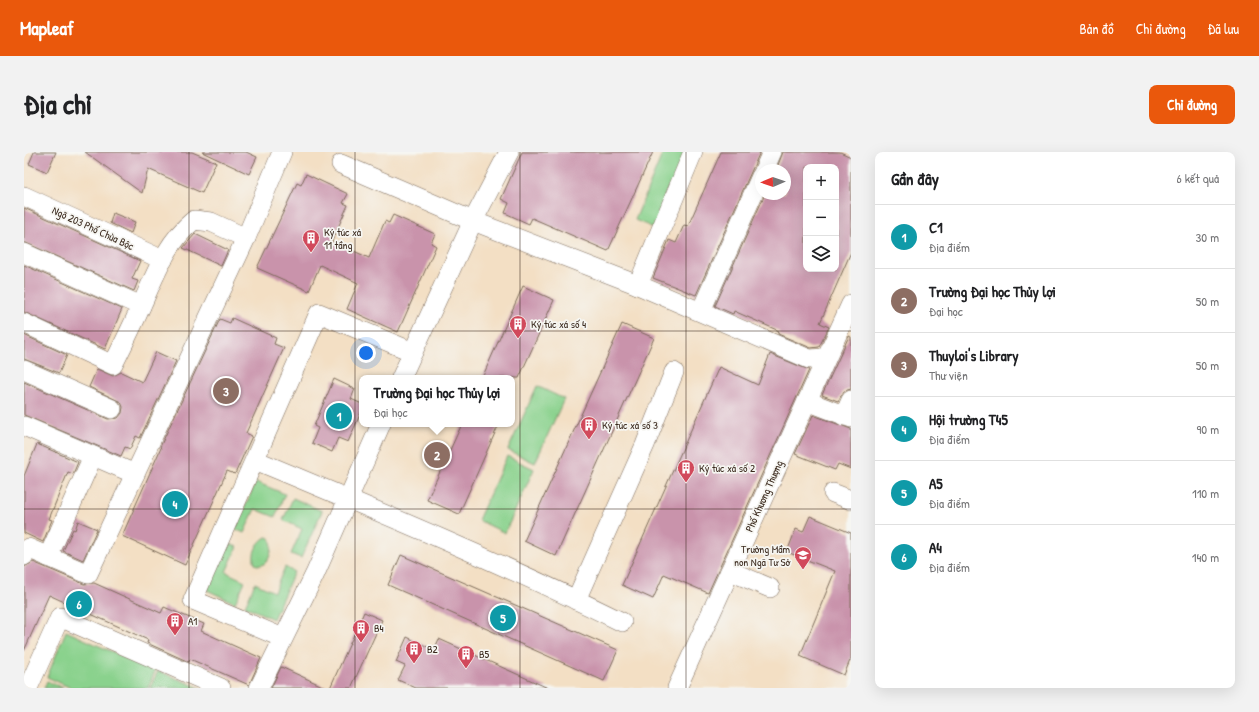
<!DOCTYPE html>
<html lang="vi">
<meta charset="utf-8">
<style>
:root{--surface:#fff;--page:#f2f2f2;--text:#202124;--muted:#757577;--line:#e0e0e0;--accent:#ea580c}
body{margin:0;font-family:"Patrick Hand",sans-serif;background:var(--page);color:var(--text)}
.controls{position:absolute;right:12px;top:12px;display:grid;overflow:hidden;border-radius:8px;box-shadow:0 4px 16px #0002}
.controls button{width:36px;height:36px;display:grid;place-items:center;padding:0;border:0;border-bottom:1px solid var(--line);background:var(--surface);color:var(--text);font:20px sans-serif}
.compass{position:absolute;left:731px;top:12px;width:36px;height:36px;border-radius:50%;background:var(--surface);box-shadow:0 4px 16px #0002;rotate:268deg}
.you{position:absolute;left:342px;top:201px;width:14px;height:14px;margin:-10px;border:3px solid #fff;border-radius:50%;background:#1a73e8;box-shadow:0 0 0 6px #1a73e833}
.badge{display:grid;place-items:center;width:26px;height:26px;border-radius:50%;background:var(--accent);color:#fff;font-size:13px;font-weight:700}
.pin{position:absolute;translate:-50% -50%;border:2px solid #fff;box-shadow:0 1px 4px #0006}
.popup{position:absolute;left:335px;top:223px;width:156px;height:52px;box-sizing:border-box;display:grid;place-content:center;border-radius:8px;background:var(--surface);filter:drop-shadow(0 1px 3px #0005);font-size:13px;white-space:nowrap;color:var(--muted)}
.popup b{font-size:15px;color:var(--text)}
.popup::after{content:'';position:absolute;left:50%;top:100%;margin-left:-8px;border:8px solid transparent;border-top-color:var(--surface)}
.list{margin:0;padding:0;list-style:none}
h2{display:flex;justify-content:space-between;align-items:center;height:52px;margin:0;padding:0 16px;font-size:17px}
h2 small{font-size:13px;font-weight:400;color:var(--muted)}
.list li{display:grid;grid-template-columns:26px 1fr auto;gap:12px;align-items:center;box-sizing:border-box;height:64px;padding:0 16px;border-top:1px solid var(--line)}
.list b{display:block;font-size:15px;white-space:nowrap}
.list p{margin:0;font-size:13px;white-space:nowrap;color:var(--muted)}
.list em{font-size:13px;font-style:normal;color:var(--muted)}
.icon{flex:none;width:22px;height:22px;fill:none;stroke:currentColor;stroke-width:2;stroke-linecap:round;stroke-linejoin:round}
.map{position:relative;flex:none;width:827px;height:536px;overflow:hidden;border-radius:8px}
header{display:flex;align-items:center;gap:24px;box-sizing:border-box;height:56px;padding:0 20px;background:var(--accent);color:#fff}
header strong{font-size:19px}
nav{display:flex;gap:22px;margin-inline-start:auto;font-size:14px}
.intro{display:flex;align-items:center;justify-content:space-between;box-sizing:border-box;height:96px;padding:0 24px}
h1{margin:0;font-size:28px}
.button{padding:10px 18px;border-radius:8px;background:var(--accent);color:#fff;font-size:14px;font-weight:700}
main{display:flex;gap:24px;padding:0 24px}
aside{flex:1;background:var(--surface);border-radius:8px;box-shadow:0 4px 16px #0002}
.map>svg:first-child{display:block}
.green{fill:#8ad28d;stroke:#627e56}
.building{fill:#c993ab;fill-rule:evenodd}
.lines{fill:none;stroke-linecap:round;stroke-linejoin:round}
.minor-casing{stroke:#7b6958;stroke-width:20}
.minor{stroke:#fff;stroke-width:19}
.grid{fill:none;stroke:#3b2a1e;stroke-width:1;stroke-opacity:0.55}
.labels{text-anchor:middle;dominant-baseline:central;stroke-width:3.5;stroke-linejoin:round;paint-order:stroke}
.street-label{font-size:11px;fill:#3b2a1e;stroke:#f6f6f2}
.poi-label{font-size:11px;fill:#3b2a1e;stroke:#f6f6f2;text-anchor:start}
</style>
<header>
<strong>Mapleaf</strong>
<nav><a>Bản đồ</a><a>Chỉ đường</a><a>Đã lưu</a></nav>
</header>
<div class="intro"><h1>Địa chỉ</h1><a class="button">Chỉ đường</a></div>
<main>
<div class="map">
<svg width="827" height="536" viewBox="0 0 827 536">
<rect width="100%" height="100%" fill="#f6f6f2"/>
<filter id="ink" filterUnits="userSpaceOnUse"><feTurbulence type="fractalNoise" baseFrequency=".025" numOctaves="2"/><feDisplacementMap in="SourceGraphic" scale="8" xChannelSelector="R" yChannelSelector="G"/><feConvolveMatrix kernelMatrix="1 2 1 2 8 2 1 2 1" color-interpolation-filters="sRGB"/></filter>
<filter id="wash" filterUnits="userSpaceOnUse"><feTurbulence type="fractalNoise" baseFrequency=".012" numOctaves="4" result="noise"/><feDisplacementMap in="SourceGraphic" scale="16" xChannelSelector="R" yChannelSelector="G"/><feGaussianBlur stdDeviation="0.9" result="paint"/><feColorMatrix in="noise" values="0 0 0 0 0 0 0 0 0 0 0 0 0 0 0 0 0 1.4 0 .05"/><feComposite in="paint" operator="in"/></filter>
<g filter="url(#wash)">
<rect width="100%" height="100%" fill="#f3dfc4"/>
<!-- green -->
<g class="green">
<polygon points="639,0 665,0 632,77 611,68"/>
<polygon points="513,234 540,247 511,311 484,298"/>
<polygon points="483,304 510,317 481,381 454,368"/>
<polygon points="232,330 261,342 251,365 231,357 220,381 211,377"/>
<polygon points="269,346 298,359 277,406 267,402 278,377 259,368"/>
<path d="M242,385L246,386C251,395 244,419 231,412C227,402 233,390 242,385Z"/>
<polygon points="204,391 213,395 202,420 221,429 211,451 183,438"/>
<polygon points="261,415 270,420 249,467 221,454 231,431 250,440"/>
<polygon points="42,479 131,519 124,536 47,536 23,525"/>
<polygon points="134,519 176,536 126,536"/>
<polygon points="23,529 39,536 20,536"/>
</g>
<g id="blocks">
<!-- building -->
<g class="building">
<polygon points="10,0 32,0 23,20 5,12"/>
<polygon points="61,0 168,0 192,10 178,41 124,17 118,41"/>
<polygon points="178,0 222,0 233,5 225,22"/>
<polygon points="498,0 629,0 584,99 508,66 505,72 481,61 485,51 477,47"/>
<polygon points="697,0 736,0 672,143 629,126 645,88 652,91 660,73 664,74"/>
<path d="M759,0H816L827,5V100L796,171L805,175L795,195L787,196L754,182L755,179L710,159L709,162L691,154L741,42H761V18H752ZM782,15H812V117H782Z"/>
<polygon points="282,22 324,42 319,51 324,53 308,89 345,106 361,69 365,71 369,63 411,82 407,91 412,94 374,180 323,157 334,131 296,113 285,139 233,116 273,31 277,33"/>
<polygon points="0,56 116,109 108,127 114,129 110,139 0,90"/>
<polygon points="89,61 111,70 107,81 86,71"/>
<polygon points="171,82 204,98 197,114 159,96"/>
<polygon points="0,113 98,157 81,197 0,160"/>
<polygon points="499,134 530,148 495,226 458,226"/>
<polygon points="208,166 252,186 250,192 260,196 222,281 228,284 211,322 203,319 161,413 98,384 137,296 136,295 196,167 206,171"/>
<polygon points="598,172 630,186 532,404 500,389"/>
<polygon points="0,183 43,203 35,221 0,207"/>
<polygon points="825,184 827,185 827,237 820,239 814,249 798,243"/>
<polygon points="132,200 152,209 116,286 112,284 106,297 101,295 97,304 0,263 0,230 84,267 94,266 98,261 99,255 97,250 65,235 73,217 89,224 97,220 118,230"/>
<polygon points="746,202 785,218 684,441 640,422 629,447 598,433 695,215 734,233"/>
<polygon points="310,227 331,237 327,247 338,252 338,258 324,290 314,286 308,300 288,291 294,276 290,274"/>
<polygon points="789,263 827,277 827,317 814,312 811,318 771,302"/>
<polygon points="438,272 475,272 435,362 403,348"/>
<polygon points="13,292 54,310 49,322 44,320 25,367 28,368 19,390 0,381 0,324"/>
<polygon points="786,364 827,381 827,506 820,523 776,504 811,419 763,400 772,377 779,380"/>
<polygon points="54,369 73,377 59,408 39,399 49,377 51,378"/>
<polygon points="377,403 594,498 580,529 364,433"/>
<polygon points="9,410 60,432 70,431 137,461 140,455 180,472 177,479 237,506 225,533 166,507 165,510 123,491 124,488 25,443 0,499 0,415"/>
<polygon points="340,460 358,468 327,536 306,536"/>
<polygon points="383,485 410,498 415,487 524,536 392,536 374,528 381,514 372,510"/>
<polygon points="257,515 303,536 247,536"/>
</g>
</g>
</g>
<g filter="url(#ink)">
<use href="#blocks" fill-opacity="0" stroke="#7b6958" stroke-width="1"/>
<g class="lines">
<!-- minor casing -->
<g class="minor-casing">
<g id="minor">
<polyline points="317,12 449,69 614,133 785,207 802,206"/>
<polyline points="740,18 748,0"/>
<polyline points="0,44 139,108"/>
<polyline points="0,101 117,154"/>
<polyline points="614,133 669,0"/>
<polyline points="677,159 737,24"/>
<path d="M0,171L89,213C99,193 109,173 118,152C132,121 143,90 170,68L187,70L222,86"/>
<polyline points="0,218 88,257"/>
<polyline points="377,226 449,69 485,0"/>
<polyline points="783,249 827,266"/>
<polyline points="820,264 827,248"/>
<polyline points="0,274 111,322"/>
<path d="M231,308C354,359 478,411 598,470"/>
<polyline points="809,341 827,348"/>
<polyline points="0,404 4,396 64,422 222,86 258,0"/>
<polyline points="24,405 69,304"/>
<polyline points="706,419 746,436"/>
<polyline points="552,448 621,293 650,220"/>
<polyline points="259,486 169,448 295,161 389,200"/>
<polyline points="4,536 36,465 197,536"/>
<polyline points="235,536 291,422 357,272"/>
<polyline points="653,536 827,152"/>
</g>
</g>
<!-- minor -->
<use href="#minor" class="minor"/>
</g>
</g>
<!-- grid -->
<path class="grid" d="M165,0V536M331,0V536M496,0V536M662,0V536M0,179H827M0,357H827"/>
<!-- icons -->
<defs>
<g id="building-pin" transform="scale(0.9)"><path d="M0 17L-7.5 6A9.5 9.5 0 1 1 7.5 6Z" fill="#d1495b" stroke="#f6f6f2"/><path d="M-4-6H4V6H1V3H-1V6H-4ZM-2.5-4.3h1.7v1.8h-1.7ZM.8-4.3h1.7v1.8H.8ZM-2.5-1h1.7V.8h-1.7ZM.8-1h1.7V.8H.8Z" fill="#fff"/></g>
<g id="school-pin" transform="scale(0.9)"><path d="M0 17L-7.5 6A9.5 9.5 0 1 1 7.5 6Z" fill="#d1495b" stroke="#f6f6f2"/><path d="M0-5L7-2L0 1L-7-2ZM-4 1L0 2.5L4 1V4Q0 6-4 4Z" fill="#fff"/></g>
</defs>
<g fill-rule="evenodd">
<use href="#building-pin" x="287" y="86"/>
<use href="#building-pin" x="494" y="172"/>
<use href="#building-pin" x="565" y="273"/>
<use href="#building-pin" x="662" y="316"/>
<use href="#school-pin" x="779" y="403"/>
<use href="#building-pin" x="151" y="469"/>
<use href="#building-pin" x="337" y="476"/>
<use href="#building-pin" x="390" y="497"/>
<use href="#building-pin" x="442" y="502"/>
</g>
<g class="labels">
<!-- street labels -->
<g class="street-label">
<text transform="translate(69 76) rotate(25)">Ngõ 203 Phố Chùa Bộc</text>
<text transform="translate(740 344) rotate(-66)">Phố Khương Thượng</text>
</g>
<!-- poi labels -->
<g class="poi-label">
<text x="300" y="80">Ký túc xá<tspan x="300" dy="13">11 tầng</tspan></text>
<text x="507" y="172">Ký túc xá số 4</text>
<text x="578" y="273">Ký túc xá số 3</text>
<text x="675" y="316">Ký túc xá số 2</text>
<text x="766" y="397" text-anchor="end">Trường Mầm<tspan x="766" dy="13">non Ngã Tư Sở</tspan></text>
<text x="164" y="469">A1</text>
<text x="350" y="476">B4</text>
<text x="403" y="497">B2</text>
<text x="455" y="502">B5</text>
</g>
</g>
</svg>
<div class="controls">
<button>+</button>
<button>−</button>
<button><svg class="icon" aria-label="layers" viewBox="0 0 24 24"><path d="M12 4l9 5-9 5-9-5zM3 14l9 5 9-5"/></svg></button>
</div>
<svg class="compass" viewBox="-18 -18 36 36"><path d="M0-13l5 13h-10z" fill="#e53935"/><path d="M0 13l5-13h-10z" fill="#757577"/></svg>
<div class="you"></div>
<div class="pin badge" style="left:315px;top:264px;background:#0f9aa8">1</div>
<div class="pin badge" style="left:413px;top:303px;background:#8d6e63">2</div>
<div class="popup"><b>Trường Đại học Thủy lợi</b>Đại học</div>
<div class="pin badge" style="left:202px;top:239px;background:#8d6e63">3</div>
<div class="pin badge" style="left:151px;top:352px;background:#0f9aa8">4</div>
<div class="pin badge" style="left:479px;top:466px;background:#0f9aa8">5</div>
<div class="pin badge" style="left:55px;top:452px;background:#0f9aa8">6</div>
</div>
<aside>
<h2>Gần đây<small>6 kết quả</small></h2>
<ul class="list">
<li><span class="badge" style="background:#0f9aa8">1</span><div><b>C1</b><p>Địa điểm</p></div><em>30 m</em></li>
<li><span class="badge" style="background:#8d6e63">2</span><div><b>Trường Đại học Thủy lợi</b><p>Đại học</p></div><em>50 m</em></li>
<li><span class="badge" style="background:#8d6e63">3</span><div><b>Thuyloi's Library</b><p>Thư viện</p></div><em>50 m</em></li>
<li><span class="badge" style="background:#0f9aa8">4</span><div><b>Hội trường T45</b><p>Địa điểm</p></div><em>90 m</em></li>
<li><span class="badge" style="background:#0f9aa8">5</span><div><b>A5</b><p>Địa điểm</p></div><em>110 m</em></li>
<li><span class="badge" style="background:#0f9aa8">6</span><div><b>A4</b><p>Địa điểm</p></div><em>140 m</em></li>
</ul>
</aside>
</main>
